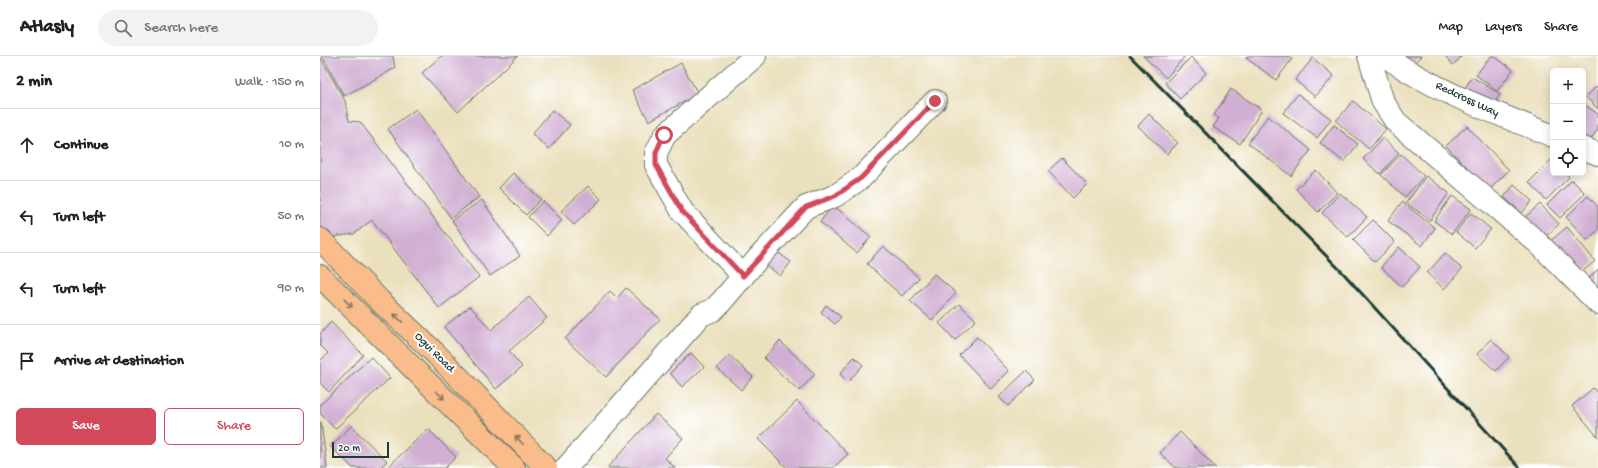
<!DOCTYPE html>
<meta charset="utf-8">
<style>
:root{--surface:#fff;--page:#f2f2f2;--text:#202124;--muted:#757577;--line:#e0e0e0;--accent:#d1495b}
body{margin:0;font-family:"Gochi Hand",sans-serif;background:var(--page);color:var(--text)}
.controls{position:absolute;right:12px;top:12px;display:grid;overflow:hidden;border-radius:6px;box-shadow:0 2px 10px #0003}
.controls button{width:36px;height:36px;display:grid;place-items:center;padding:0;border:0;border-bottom:1px solid var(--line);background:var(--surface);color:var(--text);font:20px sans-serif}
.scale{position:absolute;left:12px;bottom:10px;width:57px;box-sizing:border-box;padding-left:4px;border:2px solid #1f3d34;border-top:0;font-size:11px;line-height:14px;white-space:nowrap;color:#1f3d34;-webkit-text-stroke:3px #fff;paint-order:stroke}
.stop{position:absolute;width:12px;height:12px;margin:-9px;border:3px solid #d1495b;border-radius:50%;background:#fff}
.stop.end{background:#d1495b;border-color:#fff;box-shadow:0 1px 4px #0008}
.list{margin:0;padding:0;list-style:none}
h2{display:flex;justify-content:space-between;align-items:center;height:52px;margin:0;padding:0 16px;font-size:17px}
h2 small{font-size:13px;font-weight:400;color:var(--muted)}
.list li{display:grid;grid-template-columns:26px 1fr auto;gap:12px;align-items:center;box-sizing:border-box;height:72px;padding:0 16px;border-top:1px solid var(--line)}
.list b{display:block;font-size:15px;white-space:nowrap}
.list em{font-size:13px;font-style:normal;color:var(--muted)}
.actions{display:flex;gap:8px;padding:12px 16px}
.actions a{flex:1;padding:9px 0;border:1px solid var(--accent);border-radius:6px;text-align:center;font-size:14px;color:var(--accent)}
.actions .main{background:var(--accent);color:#fff}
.icon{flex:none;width:22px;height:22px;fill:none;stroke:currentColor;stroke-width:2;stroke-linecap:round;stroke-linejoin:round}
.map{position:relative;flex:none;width:1278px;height:412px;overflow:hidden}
header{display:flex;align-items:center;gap:24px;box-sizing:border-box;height:56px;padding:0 20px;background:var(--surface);border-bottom:1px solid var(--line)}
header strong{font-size:19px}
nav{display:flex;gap:22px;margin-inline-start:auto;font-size:14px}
.search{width:280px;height:36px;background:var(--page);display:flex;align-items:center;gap:10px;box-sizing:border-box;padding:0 14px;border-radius:22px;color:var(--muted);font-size:15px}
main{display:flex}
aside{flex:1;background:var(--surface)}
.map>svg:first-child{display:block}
.building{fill:#d1afd3}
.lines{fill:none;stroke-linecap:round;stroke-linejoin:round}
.minor-casing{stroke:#667664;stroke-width:24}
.major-casing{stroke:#667664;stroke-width:24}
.minor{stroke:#fff;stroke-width:22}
.major{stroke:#f9bc8a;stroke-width:22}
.rail{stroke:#1f3d34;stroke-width:3}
.oneway{stroke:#81765b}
.route{stroke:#d1495b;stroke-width:5}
.labels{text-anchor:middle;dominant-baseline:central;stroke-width:4;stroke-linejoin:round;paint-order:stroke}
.street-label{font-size:12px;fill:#1f3d34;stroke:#fff}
</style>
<header>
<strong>Atlasly</strong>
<div class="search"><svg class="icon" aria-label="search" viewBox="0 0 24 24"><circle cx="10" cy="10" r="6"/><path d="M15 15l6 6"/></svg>Search here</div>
<nav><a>Map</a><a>Layers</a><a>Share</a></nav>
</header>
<main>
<aside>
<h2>2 min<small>Walk · 150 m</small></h2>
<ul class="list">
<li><svg class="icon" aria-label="ahead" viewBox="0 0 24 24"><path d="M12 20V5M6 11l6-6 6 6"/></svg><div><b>Continue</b></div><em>10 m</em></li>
<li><svg class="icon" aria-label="left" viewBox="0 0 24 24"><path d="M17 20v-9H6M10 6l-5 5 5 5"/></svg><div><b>Turn left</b></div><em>50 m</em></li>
<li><svg class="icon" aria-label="left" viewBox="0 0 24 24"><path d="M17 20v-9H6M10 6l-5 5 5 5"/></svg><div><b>Turn left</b></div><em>90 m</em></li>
<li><svg class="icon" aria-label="arrive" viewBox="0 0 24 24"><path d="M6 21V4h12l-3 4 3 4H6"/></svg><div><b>Arrive at destination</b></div></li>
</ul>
<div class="actions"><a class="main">Save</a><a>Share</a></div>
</aside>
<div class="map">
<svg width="1278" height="412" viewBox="0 0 1278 412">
<rect width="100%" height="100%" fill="#fff"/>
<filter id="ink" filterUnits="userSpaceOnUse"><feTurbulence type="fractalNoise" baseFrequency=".025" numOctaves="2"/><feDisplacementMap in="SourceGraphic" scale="8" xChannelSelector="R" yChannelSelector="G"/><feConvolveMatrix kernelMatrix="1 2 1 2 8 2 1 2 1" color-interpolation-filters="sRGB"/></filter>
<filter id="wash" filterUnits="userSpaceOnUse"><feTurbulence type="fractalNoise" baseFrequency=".012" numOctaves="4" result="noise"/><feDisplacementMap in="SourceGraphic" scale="16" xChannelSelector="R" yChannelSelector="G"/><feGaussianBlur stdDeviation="0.9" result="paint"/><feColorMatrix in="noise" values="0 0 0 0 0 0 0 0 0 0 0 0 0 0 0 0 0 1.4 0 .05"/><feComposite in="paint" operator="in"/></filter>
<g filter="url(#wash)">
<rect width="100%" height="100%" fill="#ebe0bd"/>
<g id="blocks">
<!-- building -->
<g class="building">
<polygon points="2,0 73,0 75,12 24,40"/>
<polygon points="121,0 198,0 138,56 102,17"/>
<polygon points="823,0 865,0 846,22"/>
<polygon points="928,0 968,0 972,3 956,24 926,2"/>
<polygon points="1081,0 1101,0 1091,10"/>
<polygon points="1125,0 1142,0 1133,9"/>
<polygon points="1171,0 1174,0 1193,14 1177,35 1156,19"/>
<polygon points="0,1 25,45 29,65 40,66 159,221 119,252 52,164 34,178 11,181 0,171"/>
<polygon points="871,1 886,17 860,43 845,27"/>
<polygon points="993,2 1014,20 995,41 975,24"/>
<polygon points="361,7 378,38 329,65 312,34"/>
<polygon points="1152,21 1180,38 1172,51 1143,35"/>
<polygon points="1278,29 1278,53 1266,41"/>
<polygon points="911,33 942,54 920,88 893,71 899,62 894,59"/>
<polygon points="978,38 1011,63 997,82 963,57"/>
<polygon points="1033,45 1066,73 1049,93 1016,65"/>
<polygon points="1263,48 1278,58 1278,73 1271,83 1263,80"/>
<polygon points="96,53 159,141 131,162 68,73"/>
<polygon points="232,54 250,69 229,93 212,78"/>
<polygon points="829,58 858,87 847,98 818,70"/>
<polygon points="948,60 991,94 971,120 928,87"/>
<polygon points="1014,69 1038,88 1024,106 1000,87"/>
<polygon points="1147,70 1189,114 1169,134 1126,90"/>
<polygon points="1063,82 1079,97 1060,118 1043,103"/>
<polygon points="1081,98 1104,120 1085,141 1061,119"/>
<polygon points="742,102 767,128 753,142 728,115"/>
<polygon points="1232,103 1233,117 1246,117 1249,121 1226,144 1209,126"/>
<polygon points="996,114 1017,137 998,156 976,133"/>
<polygon points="193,117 221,143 206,159 179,132"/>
<polygon points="1106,120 1129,137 1110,164 1086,147"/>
<polygon points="1252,124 1265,137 1240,162 1227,149"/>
<polygon points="1194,129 1212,145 1202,157 1184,141"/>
<polygon points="268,130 281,143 254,169 241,155"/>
<polygon points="1020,137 1047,161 1028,181 1002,157"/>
<polygon points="1132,140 1151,153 1132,178 1114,165"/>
<polygon points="1268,140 1278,151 1278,174 1267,184 1246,161"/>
<polygon points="162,144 200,200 170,220 132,164"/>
<polygon points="223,145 242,164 227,180 208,161"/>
<polygon points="1082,146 1115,172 1102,190 1068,165"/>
<polygon points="1220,148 1239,168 1222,184 1203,163"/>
<polygon points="513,149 551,181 537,197 500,166"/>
<polygon points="1151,157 1171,173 1155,192 1136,176"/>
<polygon points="1053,164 1075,186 1055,206 1033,184"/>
<polygon points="1247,171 1275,205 1256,221 1228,187"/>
<polygon points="563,190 599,222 582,240 547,208"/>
<polygon points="1079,191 1100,211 1082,231 1061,211"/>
<polygon points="456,195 471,206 460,220 445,208"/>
<polygon points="1125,197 1142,213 1124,233 1107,217"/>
<polygon points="1278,213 1278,240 1265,226"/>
<polygon points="614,218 636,237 612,264 590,245"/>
<polygon points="306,232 340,263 286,321 245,283 290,235 297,242"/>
<polygon points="209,241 227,262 189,295 202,311 176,333 124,271 150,250 171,274"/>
<polygon points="639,248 656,264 635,284 619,267"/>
<polygon points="506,249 521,261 515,268 501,256"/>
<polygon points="11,266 43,299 9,336 0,327 0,305 8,297 0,289 0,278"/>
<polygon points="657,281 689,315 671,333 639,299"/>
<polygon points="1171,283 1189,301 1176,315 1157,298"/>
<polygon points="460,285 495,318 479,335 444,302"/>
<polygon points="371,297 384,311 362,331 350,317"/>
<polygon points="409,299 433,321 421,334 397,312"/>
<polygon points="51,301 70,322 15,373 0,357 0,349"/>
<polygon points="534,301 543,309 528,326 520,318"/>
<polygon points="706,315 715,324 688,350 679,341"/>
<polygon points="1273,332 1278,338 1278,381 1252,350"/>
<polygon points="477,345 528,398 513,412 467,412 438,383"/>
<polygon points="336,358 363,382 345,402 355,412 287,412"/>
<polygon points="0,366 1,366 7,412 0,412"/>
<polygon points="31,370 67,405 60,412 33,412 11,391"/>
<polygon points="108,373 136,401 125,412 67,412"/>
<polygon points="860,376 896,412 856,412 840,397"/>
</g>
</g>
</g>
<g filter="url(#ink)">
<use href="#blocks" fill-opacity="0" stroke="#667664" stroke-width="1"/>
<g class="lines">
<!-- minor casing -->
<g class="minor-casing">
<g id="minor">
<polyline points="1049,0 1063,46 1076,66 1217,186 1278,247"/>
<path d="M1065,0C1116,36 1176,57 1233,80"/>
<polyline points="1263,92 1278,98"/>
<polyline points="423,220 362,155 336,109 336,97 345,79 435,0"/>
<polyline points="246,412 381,259 393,254 402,245 441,199 486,151 515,140 541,122 615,45"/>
</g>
</g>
<!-- major casing -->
<g class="major-casing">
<g id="major">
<polyline points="0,183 60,245 116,298 226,412"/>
<polyline points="0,220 194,412"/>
</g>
</g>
<!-- minor -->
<use href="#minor" class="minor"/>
<!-- major -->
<use href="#major" class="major"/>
<!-- rail -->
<polyline class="rail" points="810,0 1024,218 1200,412"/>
</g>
<!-- one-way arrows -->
<defs><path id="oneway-shaft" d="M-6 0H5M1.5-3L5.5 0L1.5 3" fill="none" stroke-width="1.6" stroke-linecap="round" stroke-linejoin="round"/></defs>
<g class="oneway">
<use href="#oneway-shaft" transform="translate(28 247) rotate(44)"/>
<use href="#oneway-shaft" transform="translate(78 262) rotate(-137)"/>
<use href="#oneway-shaft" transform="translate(120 339) rotate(45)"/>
<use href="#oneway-shaft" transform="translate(199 384) rotate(-134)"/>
</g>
</g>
<g class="lines" filter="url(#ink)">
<!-- route -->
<polyline class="route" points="344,79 336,96 336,109 362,155 423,220 486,151 515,140 541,122 615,45"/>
</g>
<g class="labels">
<!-- street labels -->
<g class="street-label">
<text transform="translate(1147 44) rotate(25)">Redcross Way</text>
<text transform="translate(114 297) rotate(45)">Ogui Road</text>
</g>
</g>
</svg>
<div class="controls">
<button>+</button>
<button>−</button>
<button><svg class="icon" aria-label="locate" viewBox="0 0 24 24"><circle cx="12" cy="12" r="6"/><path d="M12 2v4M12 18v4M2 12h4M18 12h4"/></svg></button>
</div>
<div class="scale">20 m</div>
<div class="stop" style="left:344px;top:79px"></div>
<div class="stop end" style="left:615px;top:45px"></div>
</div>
</main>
